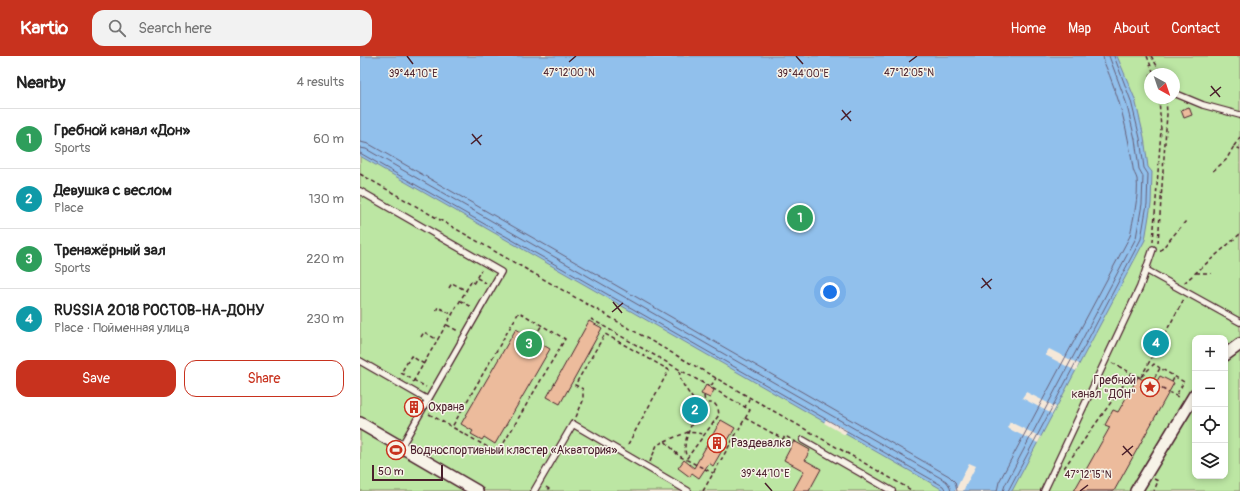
<!DOCTYPE html>
<meta charset="utf-8">
<style>
:root{--surface:#fff;--page:#f2f2f2;--text:#222;--muted:#767676;--line:#e0e0e0;--accent:#c8321e}
body{margin:0;font-family:Pangolin,sans-serif;background:var(--page);color:var(--text)}
.controls{position:absolute;right:12px;bottom:12px;display:grid;overflow:hidden;border-radius:8px;box-shadow:0 2px 6px #0003}
.controls button{width:36px;height:36px;display:grid;place-items:center;padding:0;border:0;border-bottom:1px solid var(--line);background:var(--surface);color:var(--text);font:20px sans-serif}
.compass{position:absolute;left:784px;top:12px;width:36px;height:36px;border-radius:50%;background:var(--surface);box-shadow:0 2px 6px #0003;rotate:140deg}
.scale{position:absolute;left:12px;bottom:10px;width:71px;box-sizing:border-box;padding-left:4px;border:2px solid #4a1f2b;border-top:0;font-size:11px;line-height:14px;white-space:nowrap;color:#4a1f2b;-webkit-text-stroke:3px #f7f3e8;paint-order:stroke}
.you{position:absolute;left:470px;top:236px;width:14px;height:14px;margin:-10px;border:3px solid #fff;border-radius:50%;background:#1a73e8;box-shadow:0 0 0 6px #1a73e833}
.badge{display:grid;place-items:center;width:26px;height:26px;border-radius:50%;background:var(--accent);color:#fff;font-size:13px;font-weight:700}
.pin{position:absolute;translate:-50% -50%;border:2px solid #fff;box-shadow:0 1px 4px #0006}
.list{margin:0;padding:0;list-style:none}
h2{display:flex;justify-content:space-between;align-items:center;height:52px;margin:0;padding:0 16px;font-size:17px}
h2 small{font-size:13px;font-weight:400;color:var(--muted)}
.list li{display:grid;grid-template-columns:26px 1fr auto;gap:12px;align-items:center;box-sizing:border-box;height:60px;padding:0 16px;border-top:1px solid var(--line)}
.list b{display:block;font-size:15px;white-space:nowrap}
.list p{margin:0;font-size:13px;white-space:nowrap;color:var(--muted)}
.list em{font-size:13px;font-style:normal;color:var(--muted)}
.actions{display:flex;gap:8px;padding:12px 16px}
.actions a{flex:1;padding:9px 0;border:1px solid var(--accent);border-radius:12px;text-align:center;font-size:14px;color:var(--accent)}
.actions .main{background:var(--accent);color:#fff}
.icon{flex:none;width:22px;height:22px;fill:none;stroke:currentColor;stroke-width:2;stroke-linecap:round;stroke-linejoin:round}
.map{position:relative;flex:none;width:880px;height:435px;overflow:hidden}
header{display:flex;align-items:center;gap:24px;box-sizing:border-box;height:56px;padding:0 20px;background:var(--accent);color:#fff}
header strong{font-size:19px}
nav{display:flex;gap:22px;margin-inline-start:auto;font-size:14px}
.search{width:280px;height:36px;background:var(--page);display:flex;align-items:center;gap:10px;box-sizing:border-box;padding:0 14px;border-radius:12px;color:var(--muted);font-size:15px}
main{display:flex}
aside{flex:1;background:var(--surface)}
.map>svg:first-child{display:block}
.green{fill:#bce6a3;stroke:#838267;fill-rule:evenodd}
.water{fill:#91c0ec;stroke:#75809f}
.pier{fill:#f5e8d9}
.lines{fill:none;stroke-linecap:round;stroke-linejoin:round}
.shore{stroke:#665f78;stroke-width:1}
.building{fill:#ecbb9c;stroke:#4a1f2b}
.service-casing{stroke:#4a1f2b;stroke-width:8}
.minor-casing{stroke:#4a1f2b;stroke-width:14}
.path{stroke:#4a1f2b;stroke-width:1.5;stroke-dasharray:4 3;stroke-linecap:butt}
.service{stroke:#f7f3e8;stroke-width:5.5}
.minor{stroke:#f7f3e8;stroke-width:11}
.ticks{fill:none;stroke:#4a1f2b;stroke-width:1.5}
.labels{text-anchor:middle;dominant-baseline:central;stroke-width:3;stroke-linejoin:round;paint-order:stroke}
.poi-label{font-size:12px;fill:#4a1f2b;stroke:#f7f3e8;text-anchor:start}
.ticks-label{font-size:10px;text-anchor:middle;fill:#4a1f2b;stroke:#f7f3e8;stroke-width:3;stroke-linejoin:round;paint-order:stroke}
</style>
<header>
<strong>Kartio</strong>
<div class="search"><svg class="icon" aria-label="search" viewBox="0 0 24 24"><circle cx="10" cy="10" r="6"/><path d="M15 15l6 6"/></svg>Search here</div>
<nav><a>Home</a><a>Map</a><a>About</a><a>Contact</a></nav>
</header>
<main>
<aside>
<h2>Nearby<small>4 results</small></h2>
<ul class="list">
<li><span class="badge" style="background:#2e9e5b">1</span><div><b>Гребной канал «Дон»</b><p>Sports</p></div><em>60 m</em></li>
<li><span class="badge" style="background:#0f9aa8">2</span><div><b>Девушка с веслом</b><p>Place</p></div><em>130 m</em></li>
<li><span class="badge" style="background:#2e9e5b">3</span><div><b>Тренажёрный зал</b><p>Sports</p></div><em>220 m</em></li>
<li><span class="badge" style="background:#0f9aa8">4</span><div><b>RUSSIA 2018 РОСТОВ-НА-ДОНУ</b><p>Place · Пойменная улица</p></div><em>230 m</em></li>
</ul>
<div class="actions"><a class="main">Save</a><a>Share</a></div>
</aside>
<div class="map">
<svg width="880" height="435" viewBox="0 0 880 435">
<rect width="100%" height="100%" fill="#f5e8d9"/>
<filter id="ink" filterUnits="userSpaceOnUse"><feTurbulence type="fractalNoise" baseFrequency=".025" numOctaves="2"/><feDisplacementMap in="SourceGraphic" scale="8" xChannelSelector="R" yChannelSelector="G"/><feConvolveMatrix kernelMatrix="1 2 1 2 8 2 1 2 1" color-interpolation-filters="sRGB"/></filter>
<g filter="url(#ink)">
<!-- green -->
<path class="green" d="M0,0H880V435H0ZM790,18H814V42H790ZM835,282H865V420H835Z"/>
<!-- water -->
<polygon class="water" points="0,0 757,0 775,43 784,81 788,111 792,116 791,148 785,184 652,435 585,435 0,100"/>
<!-- pier -->
<g class="pier">
<polygon points="689,293 719,308 716,315 685,299"/>
<polygon points="666,336 696,351 692,358 662,342"/>
<polygon points="466,363 487,374 485,379 464,367"/>
<polygon points="650,366 681,381 678,387 647,372"/>
<polygon points="609,407 616,410 603,435 595,435"/>
</g>
<g class="lines">
<!-- shore -->
<g class="shore">
<polyline points="0,86 9,88 589,420 595,426 597,435"/>
<polyline points="0,92 6,93 586,425 589,429 591,435"/>
<polyline points="0,97 583,430 586,435"/>
<path d="M637,435L639,426L770,180C773,163 779,141 777,123C776,119 773,116 773,112C767,72 760,43 744,6L743,0"/>
<polyline points="643,435 645,429 776,182 782,148 783,120 779,113 775,83 766,46 749,0"/>
<polyline points="648,435 781,183 787,148 788,118 784,112 780,82 771,45 754,0"/>
</g>
</g>
<!-- building -->
<g class="building">
<polygon points="829,51 832,59 824,62 821,54"/>
<polygon points="229,265 242,272 200,348 187,341"/>
<polygon points="156,273 190,293 135,388 124,381 122,384 111,378 113,375 101,368"/>
<polygon points="800,320 814,327 754,435 714,435 750,371 745,369 753,354 758,356 778,321 794,330"/>
<polygon points="346,329 354,334 350,342 341,338"/>
<polygon points="361,364 375,372 353,410 349,407 339,422 332,417 330,421 318,412 324,404 334,412"/>
<polygon points="434,385 450,394 445,404 461,413 449,435 433,435 444,415 424,404"/>
</g>
<g class="lines">
<!-- service casing -->
<g class="service-casing">
<g id="service">
<polyline points="814,37 843,49 880,59"/>
<polyline points="0,135 141,216 41,391"/>
<polyline points="786,214 880,266"/>
<polyline points="0,305 68,344"/>
<polyline points="443,384 532,435"/>
<polyline points="174,435 213,368 328,435"/>
<polyline points="684,435 780,231 793,193"/>
</g>
</g>
<!-- minor casing -->
<g class="minor-casing">
<g id="minor">
<polyline points="865,299 880,288"/>
<polyline points="0,367 117,435"/>
<polyline points="776,435 835,338"/>
</g>
</g>
<!-- path -->
<g class="path">
<polyline points="787,0 794,18"/>
<polyline points="791,0 802,18"/>
<polyline points="880,81 874,90 880,93"/>
<polyline points="853,115 866,104 874,90"/>
<polyline points="0,118 553,435"/>
<polyline points="793,186 801,74 799,42"/>
<polyline points="798,187 807,58 806,42"/>
<polyline points="800,195 826,165"/>
<polyline points="836,217 851,217"/>
<polyline points="117,222 126,227"/>
<polyline points="824,227 880,178"/>
<polyline points="89,232 92,227 107,235"/>
<polyline points="101,245 112,251"/>
<polyline points="76,255 78,251 93,259"/>
<polyline points="231,263 385,351"/>
<polyline points="87,269 98,275"/>
<polyline points="175,280 182,269"/>
<polyline points="61,281 64,276 78,284"/>
<polyline points="752,307 820,342"/>
<polyline points="64,308 51,300 41,317 66,331"/>
<path d="M320,315C317,325 331,338 335,347L338,348L342,353L340,359L334,361L328,355L330,350L335,347"/>
<polyline points="782,320 794,308 800,312"/>
<polyline points="781,321 824,243"/>
<polyline points="53,326 111,226 113,228 121,214"/>
<polyline points="812,326 815,320"/>
<polyline points="791,328 800,312 824,326 816,339"/>
<polyline points="351,330 356,322"/>
<polyline points="344,340 345,347"/>
<polyline points="69,358 138,397 205,283 159,256 92,371"/>
<polyline points="216,361 223,345 223,333 215,329 245,278 309,314 267,390"/>
<path d="M334,361C330,375 321,387 327,402L359,359L358,352L354,347H345L341,350"/>
<polyline points="385,362 423,383 425,380 436,386"/>
<polyline points="305,385 328,376 345,378"/>
<polyline points="290,406 297,389 305,385 319,400 353,417"/>
<polyline points="704,412 772,317"/>
<polyline points="794,423 798,425 794,435"/>
<polyline points="186,431 192,435"/>
<polyline points="343,435 390,354 385,351 390,341"/>
</g>
<!-- service -->
<use href="#service" class="service"/>
<!-- minor -->
<use href="#minor" class="minor"/>
</g>
</g>
<!-- ticks -->
<path class="ticks" d="M47,0L53,8M436,0L443,8M209,6L216,0M549,6L557,0M851,30L860,41M850,40L861,31M482,54L491,65M481,64L491,55M112,78L121,89M111,88L122,79M622,222L631,233M621,232L632,223M253,246L262,257M252,256L263,247M763,390L772,400M762,399L773,390M405,427L412,435M720,435L728,429"/>
<!-- icons -->
<defs>
<g id="sight-ring" transform="scale(1)"><circle r="9.5" fill="#f7f3e8" stroke="#c8321e" stroke-width="1.5"/><path d="M0-6L1.8-2.2L6-1.7L2.9 1.2L3.7 5.4L0 3.3L-3.7 5.4L-2.9 1.2L-6-1.7L-1.8-2.2Z" fill="#c8321e"/></g>
<g id="building-ring" transform="scale(1)"><circle r="9.5" fill="#f7f3e8" stroke="#c8321e" stroke-width="1.5"/><path d="M-4-6H4V6H1V3H-1V6H-4ZM-2.5-4.3h1.7v1.8h-1.7ZM.8-4.3h1.7v1.8H.8ZM-2.5-1h1.7V.8h-1.7ZM.8-1h1.7V.8H.8Z" fill="#c8321e"/></g>
<g id="stadium-ring" transform="scale(1)"><circle r="9.5" fill="#f7f3e8" stroke="#c8321e" stroke-width="1.5"/><path d="M0-5a6.5 5 0 1 0 0 10a6.5 5 0 1 0 0-10ZM-3.5-1.8h7v3.6h-7Z" fill="#c8321e"/></g>
</defs>
<g fill-rule="evenodd">
<use href="#sight-ring" x="790" y="331"/>
<use href="#building-ring" x="54" y="351"/>
<use href="#building-ring" x="357" y="387"/>
<use href="#stadium-ring" x="36" y="394"/>
</g>
<g class="labels">
<!-- poi labels -->
<g class="poi-label">
<text x="776" y="324" text-anchor="end">Гребной<tspan x="776" dy="14">канал "ДОН"</tspan></text>
<text x="68" y="351">Охрана</text>
<text x="371" y="387">Раздевалка</text>
<text x="50" y="394">Водноспортивный кластер «Акватория»</text>
</g>
</g>
<g class="ticks-label">
<text x="209" y="20">47°12'00"N</text>
<text x="549" y="20">47°12'05"N</text>
<text x="53" y="21">39°44'10"E</text>
<text x="443" y="21">39°44'00"E</text>
<text x="405" y="421">39°44'10"E</text>
<text x="728" y="422">47°12'15"N</text>
</g>
</svg>
<div class="controls">
<button>+</button>
<button>−</button>
<button><svg class="icon" aria-label="locate" viewBox="0 0 24 24"><circle cx="12" cy="12" r="6"/><path d="M12 2v4M12 18v4M2 12h4M18 12h4"/></svg></button>
<button><svg class="icon" aria-label="layers" viewBox="0 0 24 24"><path d="M12 4l9 5-9 5-9-5zM3 14l9 5 9-5"/></svg></button>
</div>
<svg class="compass" viewBox="-18 -18 36 36"><path d="M0-13l5 13h-10z" fill="#e53935"/><path d="M0 13l5-13h-10z" fill="#767676"/></svg>
<div class="scale">50 m</div>
<div class="you"></div>
<div class="pin badge" style="left:440px;top:162px;background:#2e9e5b">1</div>
<div class="pin badge" style="left:335px;top:354px;background:#0f9aa8">2</div>
<div class="pin badge" style="left:169px;top:288px;background:#2e9e5b">3</div>
<div class="pin badge" style="left:796px;top:287px;background:#0f9aa8">4</div>
</div>
</main>
